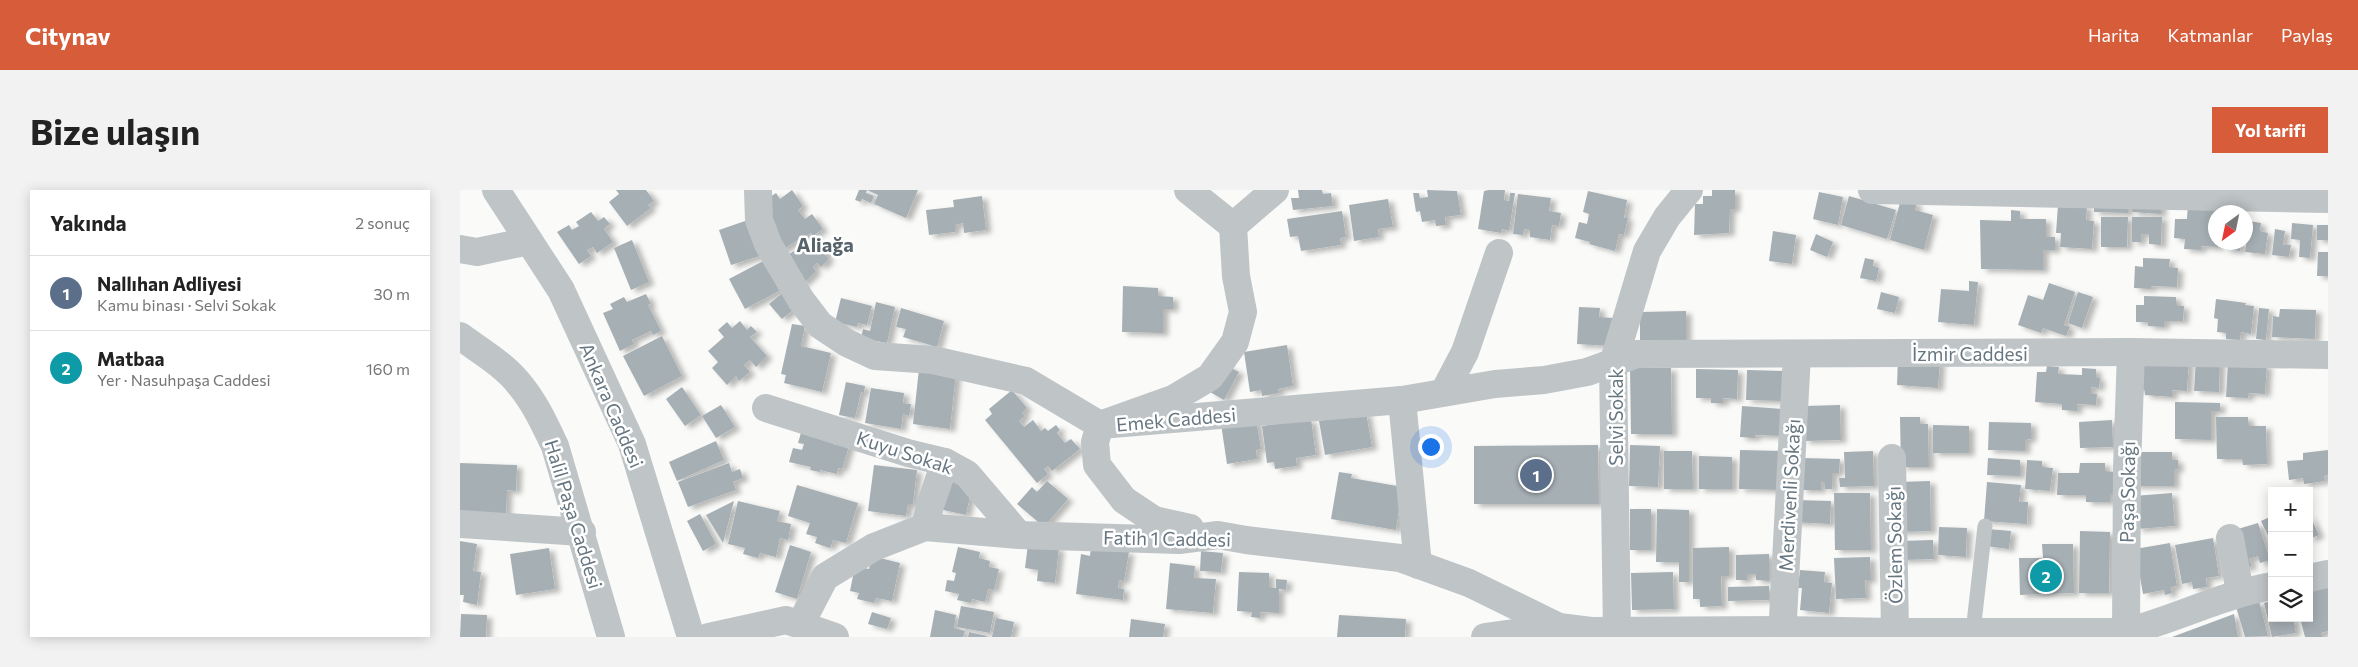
<!DOCTYPE html>
<html lang="tr">
<meta charset="utf-8">
<style>
:root{--surface:#fff;--page:#f2f2f2;--text:#222;--muted:#767676;--line:#e0e0e0;--accent:#d75d3a}
body{margin:0;font-family:Commissioner,sans-serif;background:var(--page);color:var(--text)}
.controls{position:absolute;right:15px;bottom:15px;display:grid;overflow:hidden;border-radius:0px;box-shadow:0 2px 12px #0003}
.controls button{width:45px;height:45px;display:grid;place-items:center;padding:0;border:0;border-bottom:1px solid var(--line);background:var(--surface);color:var(--text);font:25px sans-serif}
.compass{position:absolute;left:1748px;top:15px;width:45px;height:45px;border-radius:50%;background:var(--surface);box-shadow:0 2px 12px #0003;rotate:213deg}
.you{position:absolute;left:970px;top:256px;width:18px;height:18px;margin:-12px;border:4px solid #fff;border-radius:50%;background:#1a73e8;box-shadow:0 0 0 8px #1a73e833}
.badge{display:grid;place-items:center;width:32px;height:32px;border-radius:50%;background:var(--accent);color:#fff;font-size:16px;font-weight:700}
.pin{position:absolute;translate:-50% -50%;border:2px solid #fff;box-shadow:0 1px 5px #0006}
.list{margin:0;padding:0;list-style:none}
h2{display:flex;justify-content:space-between;align-items:center;height:65px;margin:0;padding:0 20px;font-size:21px}
h2 small{font-size:16px;font-weight:400;color:var(--muted)}
.list li{display:grid;grid-template-columns:32px 1fr auto;gap:15px;align-items:center;box-sizing:border-box;height:75px;padding:0 20px;border-top:1px solid var(--line)}
.list b{display:block;font-size:19px;white-space:nowrap}
.list p{margin:0;font-size:16px;white-space:nowrap;color:var(--muted)}
.list em{font-size:16px;font-style:normal;color:var(--muted)}
.icon{flex:none;width:28px;height:28px;fill:none;stroke:currentColor;stroke-width:2;stroke-linecap:round;stroke-linejoin:round}
.map{position:relative;flex:none;width:1868px;height:447px;overflow:hidden;border-radius:0px}
header{display:flex;align-items:center;gap:30px;box-sizing:border-box;height:70px;padding:0 25px;background:var(--accent);color:#fff}
header strong{font-size:24px}
nav{display:flex;gap:28px;margin-inline-start:auto;font-size:18px}
.intro{display:flex;align-items:center;justify-content:space-between;box-sizing:border-box;height:120px;padding:0 30px}
h1{margin:0;font-size:35px}
.button{padding:12px 22px;border-radius:0px;background:var(--accent);color:#fff;font-size:18px;font-weight:700}
main{display:flex;gap:30px;padding:0 30px}
aside{flex:1;background:var(--surface);border-radius:0px;box-shadow:0 2px 12px #0003}
.map>svg:first-child{display:block}
.building{fill:#a6afb4;filter:url(#shadow)}
.lines{fill:none;stroke-linecap:round;stroke-linejoin:round}
.service{stroke:#bfc4c7;stroke-width:15}
.minor{stroke:#bfc4c7;stroke-width:28}
.tertiary{stroke:#bfc4c7;stroke-width:28}
.labels{text-anchor:middle;dominant-baseline:central;stroke-width:5;stroke-linejoin:round;paint-order:stroke}
.street-label{font-size:19px;fill:#667680;stroke:#fff}
.neighbourhood-label{font-size:20px;font-weight:bold;fill:#58646c;stroke:#fff}
</style>
<header>
<strong>Citynav</strong>
<nav><a>Harita</a><a>Katmanlar</a><a>Paylaş</a></nav>
</header>
<div class="intro"><h1>Bize ulaşın</h1><a class="button">Yol tarifi</a></div>
<main>
<aside>
<h2>Yakında<small>2 sonuç</small></h2>
<ul class="list">
<li><span class="badge" style="background:#5c6f8a">1</span><div><b>Nallıhan Adliyesi</b><p>Kamu binası · Selvi Sokak</p></div><em>30 m</em></li>
<li><span class="badge" style="background:#0f9aa8">2</span><div><b>Matbaa</b><p>Yer · Nasuhpaşa Caddesi</p></div><em>160 m</em></li>
</ul>
</aside>
<div class="map">
<svg width="1868" height="447" viewBox="0 0 1868 447">
<defs>
<filter id="shadow"><feDropShadow dx="5.5" dy="3" stdDeviation="2.5" flood-color="#0004"/></filter>
</defs>
<rect width="100%" height="100%" fill="#fafaf8"/>
<!-- building -->
<g class="building">
<polygon points="156,0 186,0 194,11 188,15 191,18 167,36 149,12 159,4"/>
<polygon points="332,0 343,16 338,20 345,29 352,24 363,39 353,46 351,43 342,49 341,48 321,61 313,48 319,44 302,21 304,11 316,3 320,9"/>
<polygon points="399,0 407,0 406,3 414,6 411,13 402,9 401,12 395,10"/>
<polygon points="407,0 458,0 446,28 414,14 418,5"/>
<polygon points="838,0 862,0 863,4 871,3 873,16 833,20 831,8 839,8"/>
<polygon points="967,0 997,1 1001,25 985,27 986,35 976,36 975,30 962,32 960,21 956,22 953,3 959,3 960,8 968,7"/>
<polygon points="1029,0 1045,0 1044,10 1049,11 1050,3 1055,3 1049,41 1042,39 1041,43 1018,39 1024,1"/>
<polygon points="1252,0 1275,0 1275,19 1270,19 1269,43 1234,45 1235,14 1243,14 1243,6 1252,6"/>
<polygon points="1128,1 1167,10 1164,28 1168,28 1164,45 1159,44 1155,61 1129,54 1130,52 1115,48 1119,32 1127,34 1129,24 1123,22"/>
<polygon points="1359,2 1383,7 1378,35 1353,29"/>
<polygon points="1058,4 1091,8 1089,21 1101,23 1099,36 1092,35 1090,50 1070,47 1070,40 1064,39 1063,45 1053,44"/>
<polygon points="522,6 526,40 504,43 503,33 495,35 495,42 469,45 466,20 494,17 493,10"/>
<polygon points="1389,6 1436,20 1427,49 1381,35"/>
<polygon points="928,9 933,37 918,39 919,47 894,51 889,15"/>
<polygon points="1441,9 1457,13 1455,20 1473,25 1464,60 1430,50"/>
<polygon points="1634,10 1668,10 1668,23 1634,22"/>
<polygon points="1672,11 1701,12 1701,24 1672,22"/>
<polygon points="1728,12 1760,14 1759,22 1756,22 1756,52 1758,52 1758,57 1741,56 1741,60 1724,59 1725,49 1714,48 1715,29 1727,29"/>
<polygon points="1598,15 1627,16 1626,30 1634,31 1632,59 1600,57 1601,43 1596,43"/>
<polygon points="1551,20 1560,21 1560,29 1586,29 1586,47 1595,47 1595,60 1583,60 1583,80 1521,79 1520,30 1551,31"/>
<polygon points="882,21 886,47 880,48 881,55 841,61 838,46 830,47 827,29"/>
<polygon points="131,22 138,31 144,27 150,34 144,39 153,52 137,63 133,57 127,60 131,66 119,74 97,42 109,35 112,40 119,36 116,32"/>
<polygon points="1641,27 1668,27 1667,57 1641,57"/>
<polygon points="1672,27 1702,27 1701,55 1689,54 1689,44 1681,44 1681,52 1672,52"/>
<polygon points="288,30 300,66 271,75 259,40"/>
<polygon points="1789,31 1801,33 1800,41 1808,43 1805,64 1785,62"/>
<polygon points="1832,33 1853,35 1850,68 1839,67 1840,50 1831,49"/>
<rect x="1857" y="35" width="11" height="15"/>
<polygon points="1815,39 1825,41 1823,55 1831,55 1829,67 1812,65"/>
<polygon points="1313,41 1336,45 1332,74 1309,71"/>
<polygon points="1356,44 1373,52 1367,67 1350,60"/>
<polygon points="358,49 369,61 365,65 369,69 361,77 357,73 353,77 356,81 342,95 325,67 344,54 348,58"/>
<polygon points="172,50 189,92 171,100 154,58"/>
<polygon points="1766,52 1782,52 1780,61 1765,59"/>
<polygon points="1858,62 1868,62 1868,86 1857,86"/>
<polygon points="1405,68 1414,70 1413,76 1419,78 1416,91 1400,88"/>
<polygon points="1683,68 1710,69 1709,77 1718,78 1717,97 1691,96 1691,99 1674,98 1675,76 1683,77"/>
<polygon points="305,70 321,100 285,119 269,89"/>
<polygon points="1509,91 1518,92 1514,135 1478,132 1481,99 1509,101"/>
<polygon points="1589,93 1615,102 1604,135 1610,137 1606,146 1583,138 1581,143 1558,135 1568,105 1583,110"/>
<polygon points="663,96 698,98 698,106 713,107 713,119 703,119 703,143 662,142"/>
<polygon points="326,100 339,115 322,129 309,114"/>
<polygon points="1421,102 1439,107 1435,123 1417,119"/>
<polygon points="1618,102 1633,107 1622,138 1608,133"/>
<polygon points="186,104 191,114 188,115 201,141 193,145 191,141 172,150 174,154 160,161 143,123 153,119 150,114 164,107 167,112"/>
<polygon points="1684,106 1716,107 1717,116 1724,116 1723,131 1704,131 1704,137 1688,136 1688,132 1676,132 1676,115 1684,115"/>
<polygon points="381,108 412,116 407,135 398,133 397,137 375,132"/>
<polygon points="1756,109 1786,113 1785,115 1794,116 1791,144 1781,142 1780,150 1766,149 1766,143 1757,142 1758,129 1754,128"/>
<polygon points="416,112 435,117 427,153 401,148 403,139 410,141"/>
<polygon points="1119,117 1140,118 1139,127 1153,128 1151,156 1117,154"/>
<polygon points="441,118 484,131 477,157 443,147 446,139 436,137"/>
<polygon points="1799,118 1809,119 1806,150 1796,149"/>
<polygon points="1820,119 1856,120 1855,149 1812,147 1813,126 1819,127"/>
<polygon points="1226,121 1226,154 1180,155 1180,122"/>
<polygon points="280,131 287,140 291,136 297,142 290,147 307,166 296,177 290,170 284,175 290,182 279,191 276,186 267,195 252,178 258,172 248,161 264,147 258,140 267,132 272,138"/>
<polygon points="332,134 345,136 341,156 371,163 362,202 324,193 326,185 321,184"/>
<polygon points="202,146 222,186 184,206 163,166"/>
<polygon points="827,155 833,196 818,199 819,203 802,206 801,200 790,202 784,162"/>
<polygon points="1677,167 1729,170 1727,201 1712,200 1712,207 1685,205 1685,200 1676,200"/>
<polygon points="1736,167 1760,169 1759,202 1734,201"/>
<polygon points="1438,168 1480,171 1478,198 1437,195"/>
<polygon points="1768,172 1807,175 1805,204 1789,203 1788,208 1766,207"/>
<polygon points="765,175 779,182 764,210 750,202"/>
<polygon points="1587,176 1599,177 1598,184 1622,185 1622,178 1636,179 1636,188 1640,188 1639,198 1631,197 1631,204 1637,204 1636,215 1617,214 1617,221 1602,220 1602,214 1575,212 1577,182 1586,182"/>
<polygon points="1170,178 1211,178 1212,244 1171,244"/>
<polygon points="459,179 496,183 490,239 453,234"/>
<polygon points="1236,179 1278,180 1277,209 1263,208 1263,213 1251,213 1251,208 1236,208"/>
<polygon points="1287,180 1323,181 1322,211 1286,210"/>
<polygon points="386,192 405,196 404,203 401,202 395,228 379,225"/>
<polygon points="222,197 241,225 225,236 206,209"/>
<polygon points="411,198 444,203 443,213 451,214 449,226 443,224 441,239 405,233"/>
<polygon points="552,200 567,218 562,223 565,226 559,231 564,237 573,230 581,241 585,238 588,241 596,235 600,240 597,243 605,253 611,249 620,259 592,281 588,276 584,279 588,284 577,293 525,230 532,224 529,219"/>
<polygon points="1715,212 1760,213 1760,221 1751,221 1751,250 1715,249"/>
<polygon points="261,215 275,237 256,248 242,226"/>
<polygon points="1380,215 1381,250 1344,251 1344,216"/>
<polygon points="1282,216 1323,219 1322,246 1295,245 1295,248 1280,247"/>
<polygon points="906,222 912,257 865,265 859,231"/>
<polygon points="1440,227 1460,227 1460,234 1468,234 1469,277 1441,277"/>
<polygon points="1756,227 1788,227 1789,236 1806,236 1807,274 1783,275 1782,269 1757,269"/>
<polygon points="796,229 801,259 796,260 797,269 767,274 761,234"/>
<polygon points="851,229 856,265 836,268 837,276 815,279 814,272 807,273 802,236"/>
<polygon points="1652,230 1653,257 1620,258 1619,232"/>
<polygon points="1529,232 1571,233 1571,249 1565,250 1565,261 1528,260"/>
<polygon points="1473,235 1509,236 1509,263 1473,263"/>
<polygon points="343,236 374,248 373,254 375,255 377,250 390,253 382,279 378,278 377,284 360,280 360,282 350,280 351,277 329,272 333,258 342,260 344,254 338,253"/>
<polygon points="256,251 264,270 217,291 209,272"/>
<polygon points="1138,255 1139,314 1014,314 1014,256"/>
<polygon points="1170,255 1200,256 1198,297 1169,296"/>
<polygon points="1280,260 1322,261 1321,300 1279,299"/>
<polygon points="1868,260 1868,285 1864,286 1865,291 1844,294 1843,288 1829,290 1827,271 1843,270 1843,263"/>
<polygon points="1204,261 1232,261 1233,299 1204,299"/>
<polygon points="1413,261 1414,296 1380,297 1379,288 1385,288 1384,262"/>
<polygon points="1675,262 1712,262 1712,270 1718,270 1718,279 1714,280 1714,296 1674,296"/>
<polygon points="1239,266 1272,267 1272,299 1239,299"/>
<polygon points="1342,268 1380,269 1379,283 1372,283 1372,299 1365,299 1365,293 1361,292 1361,300 1341,300"/>
<polygon points="1528,268 1560,270 1560,286 1527,285"/>
<polygon points="1567,270 1582,271 1582,277 1593,278 1590,301 1565,299"/>
<polygon points="0,273 57,275 56,301 47,300 46,328 0,322"/>
<polygon points="269,273 272,282 280,279 283,288 273,292 276,300 228,317 218,292"/>
<polygon points="1620,273 1645,273 1645,281 1655,282 1655,304 1650,304 1650,312 1626,312 1626,305 1597,305 1598,283 1619,283"/>
<polygon points="414,275 457,280 453,314 448,314 446,326 408,321"/>
<polygon points="879,282 892,284 891,288 949,298 940,312 936,340 871,329"/>
<polygon points="485,290 512,296 506,325 479,319"/>
<polygon points="587,291 608,309 584,337 557,314 572,297 577,302"/>
<polygon points="1470,291 1471,341 1439,342 1438,292"/>
<polygon points="1527,292 1561,295 1559,312 1568,312 1567,334 1524,331"/>
<polygon points="337,295 398,313 386,353 373,350 370,358 355,353 357,347 346,344 350,333 328,326"/>
<polygon points="1374,303 1410,303 1411,360 1375,360"/>
<polygon points="1712,303 1715,336 1677,339 1674,306"/>
<polygon points="1334,310 1371,311 1370,334 1333,332"/>
<polygon points="274,311 263,353 246,325"/>
<polygon points="278,311 320,321 317,331 331,334 328,350 320,348 316,367 300,363 298,368 283,364 285,358 268,354"/>
<rect x="1170" y="319" width="21" height="41"/>
<polygon points="1197,319 1229,320 1229,392 1219,392 1219,372 1196,372"/>
<polygon points="240,324 256,354 243,361 227,331"/>
<polygon points="1849,324 1859,345 1849,349"/>
<polygon points="1812,326 1812,354 1801,331"/>
<polygon points="1798,333 1810,370 1800,373 1798,366 1789,369 1792,376 1783,379 1771,341"/>
<polygon points="1479,337 1507,338 1506,367 1478,365"/>
<polygon points="1528,339 1551,341 1549,359 1526,356"/>
<polygon points="1620,341 1650,342 1649,403 1619,403"/>
<polygon points="1753,348 1759,386 1746,388 1747,397 1733,399 1732,392 1722,394 1715,355"/>
<polygon points="1473,350 1474,369 1441,370 1440,351"/>
<polygon points="0,351 17,354 13,381 21,382 17,415 3,412 4,405 0,405"/>
<polygon points="1710,353 1717,396 1711,397 1712,403 1705,405 1704,400 1683,404 1675,359"/>
<polygon points="568,354 599,358 595,393 577,391 578,380 565,378"/>
<polygon points="1582,354 1613,354 1614,403 1560,405 1559,368 1583,368"/>
<polygon points="330,355 351,362 337,409 315,402"/>
<polygon points="498,357 520,362 519,368 530,371 529,377 539,379 534,400 528,399 525,412 512,409 511,413 497,410 499,404 485,401 487,390 494,391 496,383 492,382"/>
<polygon points="631,357 669,362 664,391 659,390 658,398 664,399 663,410 616,404 621,364 630,366"/>
<polygon points="1269,357 1269,386 1261,386 1262,416 1240,417 1240,409 1233,409 1233,358"/>
<polygon points="89,358 95,399 56,405 50,364"/>
<polygon points="741,361 763,363 761,382 740,381"/>
<polygon points="1309,364 1309,391 1296,390 1296,384 1287,384 1287,390 1276,390 1276,365"/>
<polygon points="412,366 440,373 432,411 416,408 414,413 397,409 399,403 390,401 395,376 409,379"/>
<polygon points="1410,367 1411,390 1405,390 1406,408 1376,409 1374,368"/>
<polygon points="710,373 735,376 734,388 756,389 753,423 706,419"/>
<polygon points="1340,380 1365,382 1364,392 1372,393 1369,423 1340,420 1342,398 1338,398"/>
<polygon points="779,382 809,383 809,397 816,398 816,389 827,390 826,400 819,399 819,423 800,422 800,428 791,427 792,422 777,421"/>
<polygon points="1213,382 1214,419 1172,420 1171,383"/>
<polygon points="1868,392 1868,441 1861,443 1863,447 1845,447 1841,432 1850,429 1849,397"/>
<polygon points="1309,396 1309,410 1268,411 1268,397"/>
<polygon points="1799,411 1808,446 1785,447 1776,417"/>
<polygon points="1812,411 1812,428 1833,428 1836,443 1812,447 1804,413"/>
<polygon points="501,416 534,422 530,443 497,437"/>
<polygon points="475,420 496,425 494,438 505,441 503,447 470,447"/>
<polygon points="412,422 431,428 427,439 408,434"/>
<polygon points="1,424 27,425 26,447 0,447"/>
<polygon points="1774,424 1778,447 1712,447"/>
<polygon points="879,425 946,429 945,447 877,447"/>
<polygon points="536,428 554,432 551,447 532,447"/>
<polygon points="671,429 705,434 703,447 669,447"/>
<polygon points="509,442 527,446 527,447 508,447"/>
</g>
<g class="lines">
<!-- service -->
<polyline class="service" points="1513,442 1525,336"/>
<!-- minor -->
<g class="minor">
<polyline points="298,0 299,30 308,54 341,110 360,135 387,153 415,166 473,170 566,191 640,235 942,210 1035,194 1084,190 1127,182 1177,164 1671,162 1868,165"/>
<polyline points="728,0 773,36 776,86 783,122 775,152 750,187 713,209 640,235 635,252 637,275 664,310 694,330 730,338"/>
<polyline points="1412,0 1868,9"/>
<polyline points="773,36 815,0"/>
<polyline points="0,59 17,62 69,51"/>
<polyline points="984,202 1005,162 1039,63"/>
<polyline points="942,210 958,375"/>
<polyline points="306,218 448,263 485,272 507,284 559,345"/>
<polyline points="1432,268 1435,442"/>
<polyline points="0,334 122,342"/>
<polyline points="465,337 470,316 485,272"/>
<polyline points="1770,348 1780,402"/>
<polyline points="1849,388 1868,384"/>
<polyline points="340,435 365,387 414,357 465,337 559,345 719,350 758,345 786,350 940,368 1009,393 1099,437"/>
<polyline points="1157,442 1153,174 1187,61 1207,27 1229,0"/>
<polyline points="1666,442 1667,278 1671,162"/>
<polyline points="249,447 326,430 375,447"/>
<path d="M1025,447L1099,437L1131,441L1322,440L1435,442H1666C1716,429 1761,405 1812,396"/>
<polyline points="1322,447 1337,164"/>
</g>
<!-- tertiary -->
<g class="tertiary">
<polyline points="36,0 101,100 172,254 231,447"/>
<path d="M0,146C20,161 45,175 60,195C75,213 85,235 95,256L151,447"/>
</g>
</g>
<g class="labels">
<!-- street labels -->
<g class="street-label">
<text x="1510" y="163">İzmir Caddesi</text>
<text transform="translate(152 215) rotate(67)">Ankara Caddesi</text>
<text transform="translate(1155 227) rotate(-90)">Selvi Sokak</text>
<text transform="translate(716 229) rotate(-5)">Emek Caddesi</text>
<text transform="translate(445 262) rotate(18)">Kuyu Sokak</text>
<text transform="translate(1667 302) rotate(-89)">Paşa Sokağı</text>
<text transform="translate(1329 305) rotate(-87)">Merdivenli Sokağı</text>
<text transform="translate(114 324) rotate(73)">Halil Paşa Caddesi</text>
<text transform="translate(707 348) rotate(1)">Fatih 1 Caddesi</text>
<text transform="translate(1434 355) rotate(-91)">Özlem Sokağı</text>
</g>
<!-- neighbourhood labels -->
<g class="neighbourhood-label">
<text x="365" y="54">Aliağa</text>
</g>
</g>
</svg>
<div class="controls">
<button>+</button>
<button>−</button>
<button><svg class="icon" aria-label="layers" viewBox="0 0 24 24"><path d="M12 4l9 5-9 5-9-5zM3 14l9 5 9-5"/></svg></button>
</div>
<svg class="compass" viewBox="-18 -18 36 36"><path d="M0-13l5 13h-10z" fill="#e53935"/><path d="M0 13l5-13h-10z" fill="#767676"/></svg>
<div class="you"></div>
<div class="pin badge" style="left:1076px;top:285px;background:#5c6f8a">1</div>
<div class="pin badge" style="left:1586px;top:386px;background:#0f9aa8">2</div>
</div>
</main>
